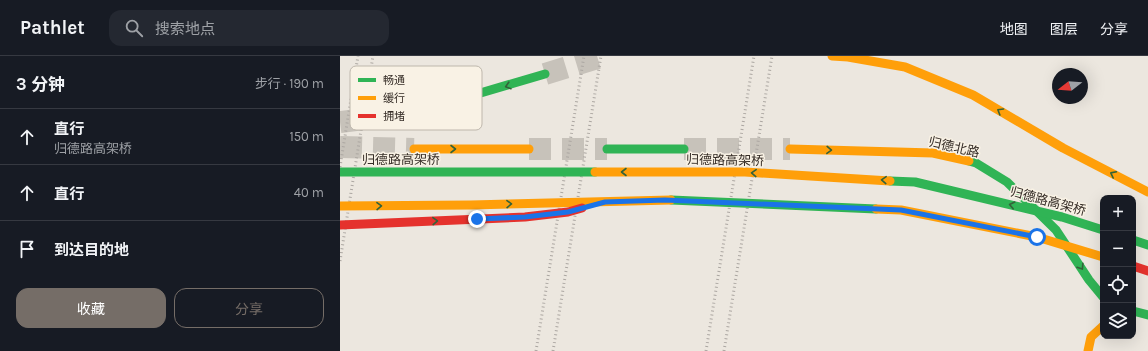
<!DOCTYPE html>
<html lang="zh">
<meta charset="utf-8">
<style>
:root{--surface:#171b24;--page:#242831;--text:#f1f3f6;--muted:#9ea1a6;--line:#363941;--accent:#756d67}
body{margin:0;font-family:Karla,"Noto Sans SC",sans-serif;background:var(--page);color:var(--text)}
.controls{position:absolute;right:12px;bottom:12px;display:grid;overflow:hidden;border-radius:8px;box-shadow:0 4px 16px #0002}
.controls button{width:36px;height:36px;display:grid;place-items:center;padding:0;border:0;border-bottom:1px solid var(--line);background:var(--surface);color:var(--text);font:20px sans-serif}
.compass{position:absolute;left:712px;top:12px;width:36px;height:36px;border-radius:50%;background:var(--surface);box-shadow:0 4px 16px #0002;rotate:253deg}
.stop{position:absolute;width:12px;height:12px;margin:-9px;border:3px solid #1a73e8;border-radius:50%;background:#fff}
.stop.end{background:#1a73e8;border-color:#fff;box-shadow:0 1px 4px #0008}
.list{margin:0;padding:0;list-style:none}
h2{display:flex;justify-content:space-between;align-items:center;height:52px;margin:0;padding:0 16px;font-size:17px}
h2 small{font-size:13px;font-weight:400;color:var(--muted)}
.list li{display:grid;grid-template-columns:26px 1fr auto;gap:12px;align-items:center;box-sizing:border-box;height:56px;padding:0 16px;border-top:1px solid var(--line)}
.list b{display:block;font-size:15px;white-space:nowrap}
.list p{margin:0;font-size:13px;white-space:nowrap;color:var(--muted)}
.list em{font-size:13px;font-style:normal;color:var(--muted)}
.actions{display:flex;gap:8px;padding:12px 16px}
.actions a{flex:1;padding:9px 0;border:1px solid var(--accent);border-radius:12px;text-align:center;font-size:14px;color:var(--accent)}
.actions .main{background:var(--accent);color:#fff}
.icon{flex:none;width:22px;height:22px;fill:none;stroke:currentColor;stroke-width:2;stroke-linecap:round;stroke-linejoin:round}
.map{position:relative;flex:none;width:808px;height:295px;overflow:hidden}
header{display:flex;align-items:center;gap:24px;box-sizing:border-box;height:56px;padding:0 20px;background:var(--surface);border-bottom:1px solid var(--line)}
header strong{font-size:19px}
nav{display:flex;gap:22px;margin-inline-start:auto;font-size:14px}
.search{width:280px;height:36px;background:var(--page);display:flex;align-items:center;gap:10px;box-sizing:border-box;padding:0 14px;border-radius:12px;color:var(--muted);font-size:15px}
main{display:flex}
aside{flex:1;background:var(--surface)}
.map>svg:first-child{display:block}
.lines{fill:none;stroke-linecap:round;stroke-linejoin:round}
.secondary-tunnel{stroke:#c7c2ba;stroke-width:22;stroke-dasharray:22 11;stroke-linecap:butt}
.fast{stroke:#30b455;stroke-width:9}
.slow{stroke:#ff9f0a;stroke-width:9}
.jam{stroke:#e5322d;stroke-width:9}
.rail{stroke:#aca7a2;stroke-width:3;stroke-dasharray:1 3;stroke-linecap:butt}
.fast-bridge{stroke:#30b455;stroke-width:9}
.slow-bridge{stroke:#ff9f0a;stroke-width:9}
.jam-bridge{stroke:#e5322d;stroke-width:9}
.oneway{stroke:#336239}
.route{stroke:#1a73e8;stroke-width:5}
.labels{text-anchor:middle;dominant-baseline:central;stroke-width:3;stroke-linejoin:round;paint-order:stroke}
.street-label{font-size:13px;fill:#352c26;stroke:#f9f2e5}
.key{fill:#f9f2e5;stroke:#beb7ac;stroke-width:1}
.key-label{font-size:11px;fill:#352c26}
</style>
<header>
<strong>Pathlet</strong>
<div class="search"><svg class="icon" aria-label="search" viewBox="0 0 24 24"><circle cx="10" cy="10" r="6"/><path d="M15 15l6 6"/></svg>搜索地点</div>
<nav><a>地图</a><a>图层</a><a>分享</a></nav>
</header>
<main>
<aside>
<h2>3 分钟<small>步行 · 190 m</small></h2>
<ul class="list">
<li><svg class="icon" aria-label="ahead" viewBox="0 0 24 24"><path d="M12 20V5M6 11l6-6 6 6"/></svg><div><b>直行</b><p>归德路高架桥</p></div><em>150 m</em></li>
<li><svg class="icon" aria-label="ahead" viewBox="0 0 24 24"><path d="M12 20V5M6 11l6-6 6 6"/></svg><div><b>直行</b></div><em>40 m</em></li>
<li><svg class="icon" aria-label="arrive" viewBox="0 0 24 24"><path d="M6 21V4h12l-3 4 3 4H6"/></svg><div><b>到达目的地</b></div></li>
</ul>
<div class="actions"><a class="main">收藏</a><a>分享</a></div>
</aside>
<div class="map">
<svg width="808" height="295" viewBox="0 0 808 295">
<rect width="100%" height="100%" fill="#ece7df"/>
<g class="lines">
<!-- secondary-tunnel -->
<g class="secondary-tunnel">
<polyline points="205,18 264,0"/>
<polyline points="0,66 41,61 93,51"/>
<polyline points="0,91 74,93"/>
<polyline points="189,93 267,93"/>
<polyline points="344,93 450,93"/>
</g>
<!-- fast -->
<g class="fast">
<polyline points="93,51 205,18"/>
<polyline points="267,93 344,93"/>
<polyline points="629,105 636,107 667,126 716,174 749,224 763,241"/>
<polyline points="793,184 808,189"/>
<polyline points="793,255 808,259"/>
</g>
<!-- slow -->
<g class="slow">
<polyline points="492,0 508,1 565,11 633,39 723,92 808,136"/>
<polyline points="74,93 189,93"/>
<polyline points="450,93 593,97 629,105"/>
<polyline points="748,295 751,281 763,270"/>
</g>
<!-- jam -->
<polyline class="jam" points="793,210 808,215"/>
<!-- rail -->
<g class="rail">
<polyline points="0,111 18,0"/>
<polyline points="0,205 33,0"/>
<polyline points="196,295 244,0"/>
<polyline points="213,295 261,0"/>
<polyline points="366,295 414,0"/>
<polyline points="384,295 432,0"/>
</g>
<!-- fast-bridge -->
<g class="fast-bridge">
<polyline points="0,116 255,116"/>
<polyline points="550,125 575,126 722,161 763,174"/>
<polyline points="331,144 536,153"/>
</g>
<!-- slow-bridge -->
<g class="slow-bridge">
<polyline points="255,116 405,116 550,125"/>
<polyline points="0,150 131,149 331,144"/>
<polyline points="536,153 561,154 697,181 763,201"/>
</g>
<!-- jam-bridge -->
<polyline class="jam-bridge" points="0,169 185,161 228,156 242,152"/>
</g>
<!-- one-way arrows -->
<defs><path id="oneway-chevron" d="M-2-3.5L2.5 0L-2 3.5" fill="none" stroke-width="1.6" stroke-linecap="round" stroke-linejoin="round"/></defs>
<g class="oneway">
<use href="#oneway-chevron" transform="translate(168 30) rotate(163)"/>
<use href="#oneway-chevron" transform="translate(660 55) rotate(-149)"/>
<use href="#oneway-chevron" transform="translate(113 93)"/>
<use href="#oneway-chevron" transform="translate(489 94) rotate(2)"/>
<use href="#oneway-chevron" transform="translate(284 116) rotate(-180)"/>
<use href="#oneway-chevron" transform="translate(414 117) rotate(-177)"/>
<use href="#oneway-chevron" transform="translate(773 118) rotate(-153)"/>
<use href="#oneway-chevron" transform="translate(544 124) rotate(-177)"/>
<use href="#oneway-chevron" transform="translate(169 148) rotate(-1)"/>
<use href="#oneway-chevron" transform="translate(672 149) rotate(-167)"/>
<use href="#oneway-chevron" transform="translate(39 150) rotate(-1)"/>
<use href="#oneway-chevron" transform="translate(95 165) rotate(-2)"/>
<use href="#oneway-chevron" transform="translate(741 211) rotate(57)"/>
</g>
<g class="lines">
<!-- route -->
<polyline class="route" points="137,163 185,161 228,156 265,146 325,144 561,154 697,181"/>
</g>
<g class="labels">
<!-- street labels -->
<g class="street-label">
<text transform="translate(614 91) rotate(13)">归德北路</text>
<text x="61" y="103">归德路高架桥</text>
<text transform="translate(385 104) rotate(1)">归德路高架桥</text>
<text transform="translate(708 145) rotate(15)">归德路高架桥</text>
</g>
</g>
<!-- legend -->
<rect x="10" y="10" width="132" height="64" rx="6" class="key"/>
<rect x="18" y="22" width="18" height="4" fill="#30b455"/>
<rect x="18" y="40" width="18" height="4" fill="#ff9f0a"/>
<rect x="18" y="58" width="18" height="4" fill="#e5322d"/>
<g class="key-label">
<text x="43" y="28">畅通</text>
<text x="43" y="46">缓行</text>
<text x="43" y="64">拥堵</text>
</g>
</svg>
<div class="controls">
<button>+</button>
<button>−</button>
<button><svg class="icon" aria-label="locate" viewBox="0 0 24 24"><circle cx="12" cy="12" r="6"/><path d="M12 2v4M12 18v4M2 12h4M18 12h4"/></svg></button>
<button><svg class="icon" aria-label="layers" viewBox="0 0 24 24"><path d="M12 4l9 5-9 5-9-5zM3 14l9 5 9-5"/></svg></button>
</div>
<svg class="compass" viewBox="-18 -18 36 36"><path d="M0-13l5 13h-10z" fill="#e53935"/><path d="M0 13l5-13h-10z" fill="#9ea1a6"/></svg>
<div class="stop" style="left:697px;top:181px"></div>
<div class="stop end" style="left:137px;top:163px"></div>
</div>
</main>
